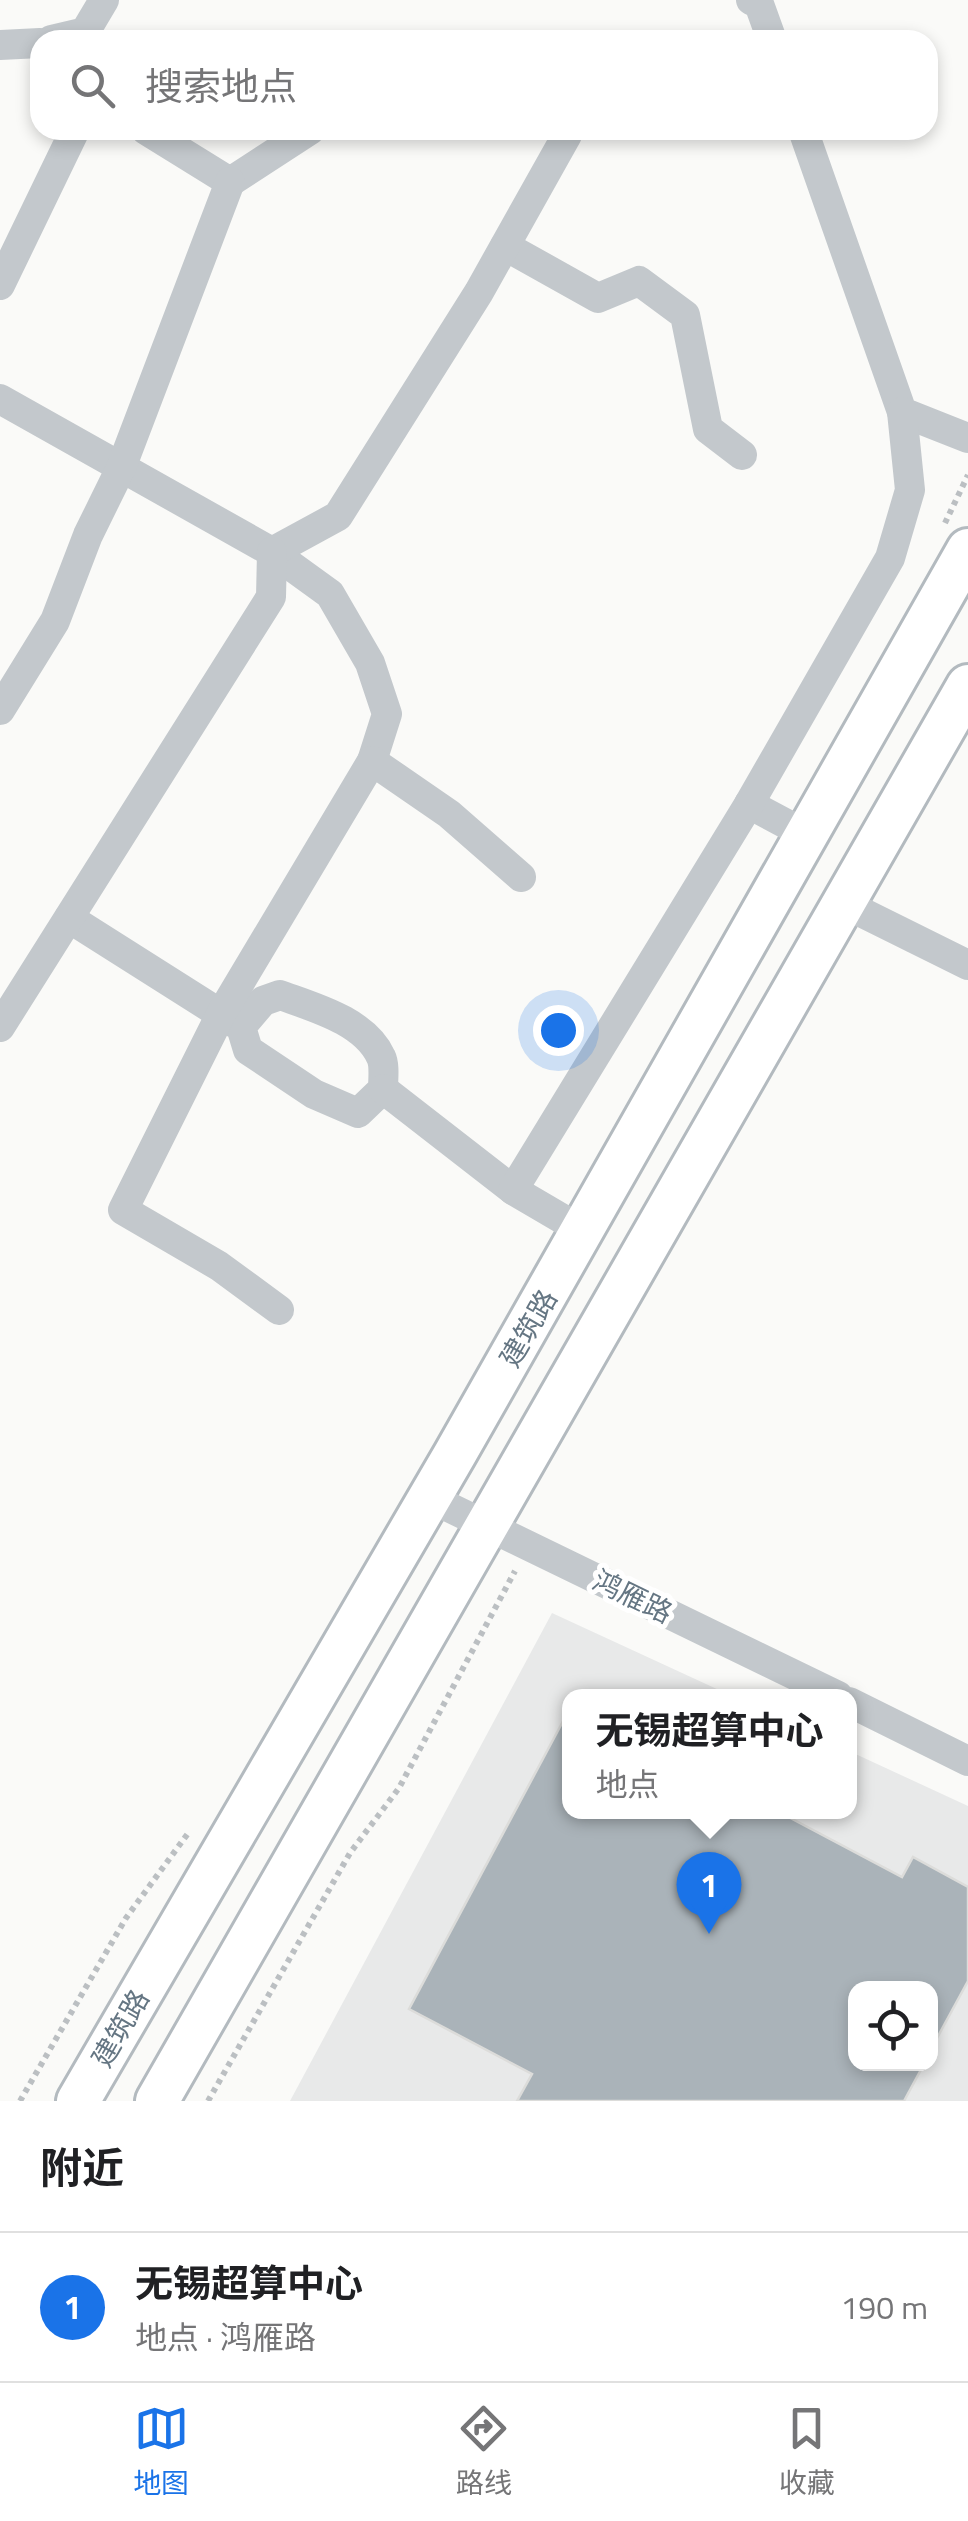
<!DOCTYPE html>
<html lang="zh">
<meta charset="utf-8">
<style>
:root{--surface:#fff;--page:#f6f6f6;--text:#202124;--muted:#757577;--line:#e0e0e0;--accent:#1a73e8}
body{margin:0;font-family:"Titillium Web","Noto Sans SC",sans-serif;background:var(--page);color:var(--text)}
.controls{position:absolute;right:30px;bottom:30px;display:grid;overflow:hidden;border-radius:20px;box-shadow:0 5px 15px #0003}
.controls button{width:90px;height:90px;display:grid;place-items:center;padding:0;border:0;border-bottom:2px solid var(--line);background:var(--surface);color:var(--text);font:50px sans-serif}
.you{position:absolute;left:558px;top:1030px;width:35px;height:35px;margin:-25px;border:8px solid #fff;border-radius:50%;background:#1a73e8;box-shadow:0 0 0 15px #1a73e833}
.badge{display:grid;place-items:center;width:65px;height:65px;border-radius:50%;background:var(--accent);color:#fff;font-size:32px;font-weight:700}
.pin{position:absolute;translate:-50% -82px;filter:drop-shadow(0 2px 5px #0008)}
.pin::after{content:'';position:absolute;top:52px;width:35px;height:30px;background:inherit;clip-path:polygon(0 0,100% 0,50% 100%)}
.popup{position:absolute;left:562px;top:1689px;width:295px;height:130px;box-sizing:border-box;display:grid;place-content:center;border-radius:20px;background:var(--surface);filter:drop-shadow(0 2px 8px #0005);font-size:32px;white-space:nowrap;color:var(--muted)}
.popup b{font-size:38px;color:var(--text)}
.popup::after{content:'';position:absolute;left:50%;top:100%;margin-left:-20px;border:20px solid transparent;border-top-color:var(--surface)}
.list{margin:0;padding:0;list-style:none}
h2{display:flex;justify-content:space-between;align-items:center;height:130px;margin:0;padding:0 40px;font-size:42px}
h2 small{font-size:32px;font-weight:400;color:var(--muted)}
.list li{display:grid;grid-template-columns:65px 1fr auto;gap:30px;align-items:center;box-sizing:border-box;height:150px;padding:0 40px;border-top:2px solid var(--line)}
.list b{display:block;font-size:38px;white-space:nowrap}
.list p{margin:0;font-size:32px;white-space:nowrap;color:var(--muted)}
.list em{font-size:32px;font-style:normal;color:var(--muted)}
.icon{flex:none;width:55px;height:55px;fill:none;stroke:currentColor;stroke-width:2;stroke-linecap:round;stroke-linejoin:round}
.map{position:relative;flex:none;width:968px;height:2101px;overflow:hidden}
.search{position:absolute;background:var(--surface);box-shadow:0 5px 15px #0003;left:30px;right:30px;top:30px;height:110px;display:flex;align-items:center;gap:25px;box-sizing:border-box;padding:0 35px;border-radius:30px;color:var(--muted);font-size:38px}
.sheet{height:280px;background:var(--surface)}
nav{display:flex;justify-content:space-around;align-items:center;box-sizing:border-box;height:140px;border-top:2px solid var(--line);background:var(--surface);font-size:28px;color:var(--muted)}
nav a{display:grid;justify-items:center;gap:5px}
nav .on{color:var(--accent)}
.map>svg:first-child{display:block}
.built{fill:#e8e9e9;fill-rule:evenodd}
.building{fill:#aab3b9;stroke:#dcdcda;stroke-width:2.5}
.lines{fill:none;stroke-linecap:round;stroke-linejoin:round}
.secondary-casing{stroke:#b3babf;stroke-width:48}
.path{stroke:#bbbfc2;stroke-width:6;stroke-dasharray:5 5;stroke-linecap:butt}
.minor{stroke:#c3c8cc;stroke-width:30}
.secondary{stroke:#fff;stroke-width:42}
.labels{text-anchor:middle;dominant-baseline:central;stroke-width:10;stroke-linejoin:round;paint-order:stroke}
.street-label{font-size:28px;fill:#657683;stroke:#fff}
</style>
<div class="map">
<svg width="968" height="2101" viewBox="0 0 968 2101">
<rect width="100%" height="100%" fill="#fafaf8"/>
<!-- built -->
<path class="built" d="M552,1613L732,1696H569V1812H849V1751L968,1806V2101H290ZM856,1988H930V2064H856Z"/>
<!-- building -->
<polygon class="building" points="569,1710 569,1812 779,1812 902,1877 913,1857 968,1887 968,1981 930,2051 930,1988 856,1988 856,2064 924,2064 904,2101 517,2101 532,2074 409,2009"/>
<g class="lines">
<!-- secondary casing -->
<g class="secondary-casing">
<g id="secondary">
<polyline points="78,2101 455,1454 968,550"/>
<polyline points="157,2101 968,686"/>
</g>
</g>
<!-- path -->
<g class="path">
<polyline points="945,523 968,475"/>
<polyline points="20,2101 126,1918 189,1832"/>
<polyline points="208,2101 350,1853 399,1788 515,1571"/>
</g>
<!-- minor -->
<g class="minor">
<polyline points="751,0 759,4 772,40"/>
<polyline points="51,40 85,32 104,0"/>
<polyline points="0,45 40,43"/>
<polyline points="146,130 230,182 310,130"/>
<polyline points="803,130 902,412 968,438"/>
<polyline points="505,246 598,298 639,281 685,315 708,429 742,455"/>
<polyline points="0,285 75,130"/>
<polyline points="0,399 272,552 330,594 370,663 387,714 372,761"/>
<polyline points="272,552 338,516 479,292 567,135 561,130"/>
<polyline points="0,710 55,621 88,535 121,468 230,182"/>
<polyline points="749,804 807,835"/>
<polyline points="845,904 968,965"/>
<path d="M69,918L241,1027L248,1050L314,1094L358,1113L383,1089C383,1080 385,1065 381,1057C365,1021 313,1007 280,995L263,1001L241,1027"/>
<polyline points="0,1027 271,597 272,552"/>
<polyline points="383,1089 513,1190"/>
<polyline points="583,1231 513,1190 749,804 890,558 910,490 902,412"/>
<polyline points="279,1310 219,1266 123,1210 221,1014 372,761 449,814 521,877"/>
<polyline points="428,1497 838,1696"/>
<polyline points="849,1702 968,1761"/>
</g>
<!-- secondary -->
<use href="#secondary" class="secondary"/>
</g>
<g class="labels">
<!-- street labels -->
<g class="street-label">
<text transform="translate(528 1328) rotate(-60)">建筑路</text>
<text transform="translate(633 1596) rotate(26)">鸿雁路</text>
<text transform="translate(120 2028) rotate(-60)">建筑路</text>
</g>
</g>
</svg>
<div class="controls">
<button><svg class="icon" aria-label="locate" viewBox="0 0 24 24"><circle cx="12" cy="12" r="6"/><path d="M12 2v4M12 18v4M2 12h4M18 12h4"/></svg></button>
</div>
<div class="you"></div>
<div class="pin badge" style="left:709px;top:1934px">1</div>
<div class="popup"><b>无锡超算中心</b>地点</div>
<div class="search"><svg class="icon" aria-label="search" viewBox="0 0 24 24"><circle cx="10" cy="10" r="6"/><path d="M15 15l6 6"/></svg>搜索地点</div>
</div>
<section class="sheet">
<h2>附近<small></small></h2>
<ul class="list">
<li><span class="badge">1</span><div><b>无锡超算中心</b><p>地点 · 鸿雁路</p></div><em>190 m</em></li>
</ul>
</section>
<nav>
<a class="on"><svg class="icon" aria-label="map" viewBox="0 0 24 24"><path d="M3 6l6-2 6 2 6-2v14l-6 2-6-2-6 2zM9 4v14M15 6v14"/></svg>地图</a>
<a><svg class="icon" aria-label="directions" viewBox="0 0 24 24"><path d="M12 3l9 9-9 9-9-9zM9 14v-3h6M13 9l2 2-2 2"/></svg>路线</a>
<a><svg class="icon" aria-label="saved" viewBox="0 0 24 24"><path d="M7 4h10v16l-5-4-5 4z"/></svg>收藏</a>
</nav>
